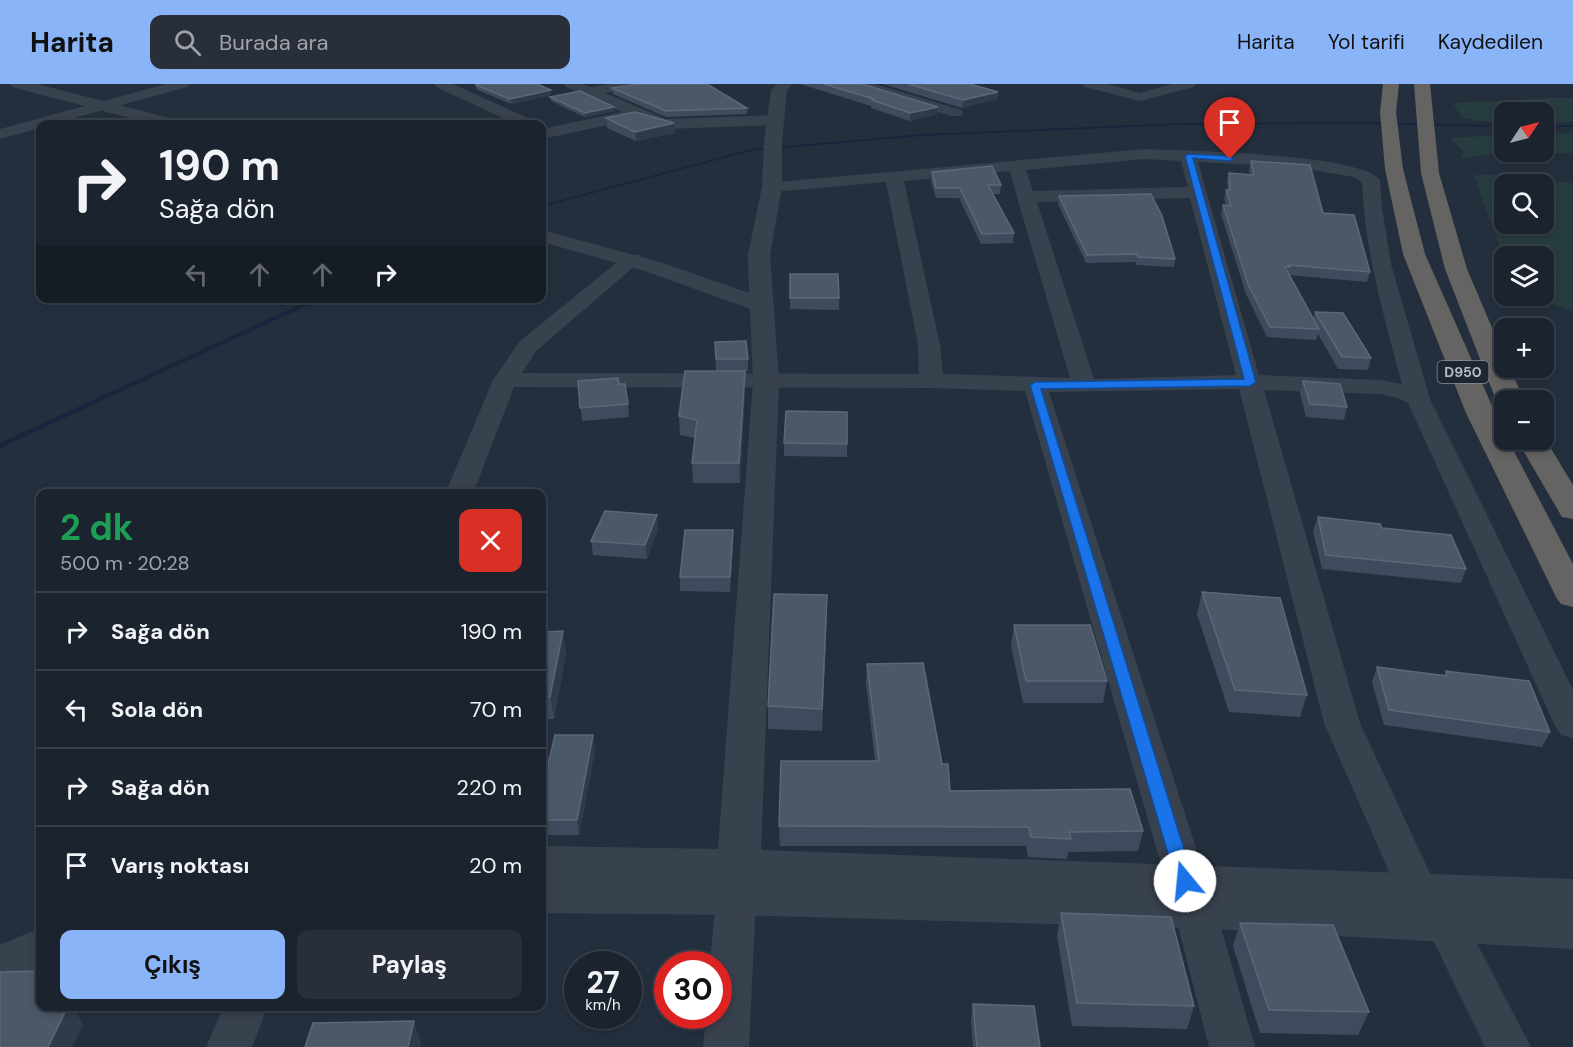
<!DOCTYPE html>
<html lang="tr">
<head>
<meta charset="utf-8">
<style>
  :root { --surface:#1b232e; --page:#282f3a; --text:#f1f3f6; --muted:#a0a4aa; --line:#39404a; --accent:#8ab4f8 }
  body { margin:0; font-family:"DM Sans",sans-serif; background:var(--page); color:var(--text); height:100vh; display:flex; flex-direction:column; font-size:22px; white-space:nowrap }
  * { box-sizing:border-box; margin:0 }
  p { font-size:20px; color:var(--muted) }
  .icon { flex:none; width:33px; height:33px; fill:none; stroke:currentColor; stroke-width:2; stroke-linecap:round; stroke-linejoin:round }
  .map { position:relative; flex:1; overflow:hidden }
  .details { position:absolute; left:36px; top:405px; width:510px; height:522px; display:flex; flex-direction:column; background:var(--surface); border-radius:12px; box-shadow:0 3px 9px #0003,0 0 0 2px var(--line) }
  .details>* { flex:none }
  .hud { position:absolute; left:36px; top:36px; width:510px; height:183px; border-radius:12px; box-shadow:0 3px 9px #0003,0 0 0 2px var(--line); background:#1b232e; color:var(--text); overflow:hidden }
  .needle { width:39px; rotate:55deg }
  .fabs { position:absolute; left:1494px; top:18px; display:grid; gap:12px }
  .fabs a { display:grid; place-items:center; width:60px; height:60px; border-radius:12px; background:var(--surface); box-shadow:0 3px 9px #0003,0 0 0 2px var(--line); font-size:30px }
  .speed { position:absolute; left:564px; top:867px; display:flex; gap:12px; font-size:30px; font-weight:700; text-align:center }
  .speed>* { display:grid; place-content:center; width:78px; height:78px; border-radius:50%; background:var(--surface); box-shadow:0 3px 9px #0003,0 0 0 2px var(--line); line-height:1 }
  .speed small { font-size:15px; font-weight:400 }
  .speed .limit { border:9px solid #d22; background:#fff; color:#111 }
  .pin { position:absolute; display:grid; place-items:center; width:51px; height:51px; color:#fff; margin:-62px -26px; border-radius:50% 50% 50% 0; rotate:-45deg; box-shadow:0 0 6px #0007 }
  .pin .icon { rotate:45deg }
  .me { position:absolute; width:66px; margin:-33px; rotate:343deg; stroke-linejoin:round; filter:drop-shadow(0 0 4px #0008) }
  .turn { display:flex; align-items:center; gap:21px; height:126px; padding:0 24px; font-size:27px }
  .turn .icon { width:78px; height:78px; stroke-width:2.5 }
  .turn b { display:block; font-size:42px; line-height:51px }
  .lanes { display:flex; align-items:center; height:57px; padding:0 24px; background:#0003; justify-content:center; gap:30px; direction:ltr }
  .lanes .off { opacity:.35 }
  .round { display:grid; place-items:center; flex:none; width:63px; height:63px; border-radius:12px; background:var(--page) }
  .headline { display:flex; align-items:center; justify-content:space-between; height:102px; padding:0 24px }
  h1 { font-size:36px; font-weight:700; line-height:45px; color:#1e9e55 }
  .action { display:flex; gap:12px; margin-top:auto; padding:12px 24px }
  .action a { flex:1; height:69px; border-radius:12px; background:var(--accent); color:#111; font-size:24px; font-weight:700; line-height:69px; text-align:center }
  .action a+a { background:var(--page); color:var(--text) }
  ul { padding:0; list-style:none }
  li { display:flex; align-items:center; gap:18px; height:78px; padding:0 24px; border-top:2px solid var(--line) }
  li div { flex:1 }
  li b { display:block; font-size:22px }
  li em { font-style:normal }
  header { display:flex; align-items:center; gap:36px; box-sizing:border-box; height:84px; padding:0 30px; background:var(--accent); color:#111 }
  header strong { font-size:28px }
  nav { display:flex; gap:33px; margin-inline-start:auto; font-size:21px }
  .search { width:420px; height:54px; background:var(--page); display:flex; align-items:center; gap:15px; box-sizing:border-box; padding:0 21px; border-radius:12px; color:var(--muted); font-size:22px }
  .map>svg:first-child { display:block }
  .green { fill:#263c3f; fill-rule:evenodd }
  .lines { fill:none; stroke-linecap:round; stroke-linejoin:round }
  .stream { fill:#17263c; fill-rule:evenodd }
  .minor { fill:#38414e; fill-rule:evenodd }
  .tertiary { fill:#38414e; fill-rule:evenodd }
  .trunk { fill:#656462; fill-rule:evenodd }
  .wall { fill:#3f4b5c }
  .shaded-wall { fill:#2f3b4b }
  .building { fill:#4b5868; stroke:#5c6777; stroke-width:1.5 }
  .route { fill:#1a73e8; stroke:#114b97; stroke-width:1.5 }
  .labels { text-anchor:middle; stroke-width:6; stroke-linejoin:round; paint-order:stroke }
  .shield { fill:#1d2633; stroke:#878f9c; stroke-width:1.5 }
  .shield-label { font-size:14px; font-weight:bold; fill:#b4bcc9 }
</style>
</head>
<body>
<header>
<strong>Harita</strong>
<div class="search"><svg class="icon" aria-label="search" viewBox="0 0 24 24"><circle cx="10" cy="10" r="6"/><path d="M15 15l6 6"/></svg>Burada ara</div>
<nav><a>Harita</a><a>Yol tarifi</a><a>Kaydedilen</a></nav>
</header>
<div class="map">
<svg width="1573" height="963" viewBox="0 0 1573 963">
  <rect width="100%" height="100%" fill="#242f3e"/>
  <g class="green">
    <polygon points="1548,14 1573,14 1573,38 1544,39 1544,28 1504,28 1504,38 1478,37 1461,33 1453,19"/>
    <polygon points="1573,49 1573,69 1492,70 1460,75 1464,68 1449,54 1504,51 1504,68 1544,68 1544,50"/>
    <path d="M1482,90L1573,99V228L1531,212H1544V172H1504V175L1474,92ZM1504,100H1544V140H1504Z"/>
  </g>
  <g class="lines">
    <g class="stream">
      <polygon points="1360,38 1504,41 1504,43 1360,40 1180,41 922,52 751,67 542,123 542,121 751,65 922,50 1180,39"/>
      <rect x="1544" y="41" width="29" height="2"/>
      <polygon points="314,214 323,214 0,364 0,359"/>
    </g>
    <g class="minor">
      <polygon points="166,0 189,0 187,3 52,40 40,40 40,44 0,55 0,45"/>
      <polygon points="434,0 453,0 534,37 536,40 516,40 436,3"/>
      <polygon points="564,0 583,0 590,3 609,0 641,0 639,3 605,9 666,35 776,31 784,36 776,41 666,45 636,35 542,55 542,45 622,28 566,3"/>
      <polygon points="853,0 875,0 961,26 964,29 961,32 951,32 855,3"/>
      <polygon points="1083,0 1107,0 1140,9 1172,0 1196,0 1194,3 1140,17 1085,3"/>
      <path d="M1145,65C1184,67 1361,69 1380,96L1382,124L1391,180L1430,315L1573,606V654L1561,651L1555,642L1408,319L1398,314L1380,310L1264,306L1360,639L1434,798L1460,827L1531,963H1485L1430,850L1404,819L1398,808L1324,639L1239,305L1049,308L1216,826L1255,963H1209L1174,826L1025,307L931,304L514,303L473,410H445L493,296L520,257L626,171H640L643,175L536,267L522,289L919,290L918,261L886,98L772,108L766,107L763,103L766,99ZM1145,75L1181,77L1188,103L1033,107L1026,86ZM1198,78L1295,83L1354,93L1362,98C1365,168 1384,233 1402,300L1380,296L1259,291ZM1010,87L1017,113L1070,294L943,290L940,261L904,97ZM1190,114L1236,291L1094,295L1037,118Z"/>
      <polygon points="736,797 750,801 756,813 749,963 703,963 706,932 718,932 718,880 710,880 716,813 722,801"/>
      <polygon points="224,922 268,922 252,963 206,963"/>
    </g>
    <g class="tertiary">
      <polygon points="10,0 37,0 177,36 180,40 153,40 12,3"/>
      <polygon points="776,0 792,0 787,7 782,57 782,103 770,171 779,297 761,766 1573,795 1573,865 1195,844 736,831 542,829 542,762 718,765 753,297 750,225 645,187 542,158 542,146 660,178 749,209 748,171 762,103 764,57 771,7"/>
      <polygon points="40,844 40,885 0,903 0,861"/>
    </g>
    <g class="trunk">
      <polygon points="1383,0 1399,0 1396,28 1403,85 1425,170 1504,349 1504,356 1508,356 1573,480 1573,523 1561,520 1556,513 1466,329 1403,170 1385,85 1380,28"/>
      <polygon points="1414,0 1430,0 1439,89 1467,185 1504,272 1504,284 1510,284 1524,316 1504,316 1504,323 1500,322 1496,316 1445,185 1421,89"/>
      <polygon points="1544,353 1573,401 1573,435 1562,433 1517,356 1544,356"/>
    </g>
  </g>
  <g class="wall">
    <polygon points="800,0 862,0 938,23 937,30 910,37 871,24 871,22"/>
    <polygon points="883,0 970,0 998,8 997,15 962,24"/>
    <polygon points="476,1 551,6 551,11 511,20 476,5"/>
    <polygon points="612,4 747,24 747,30 666,33 613,10"/>
    <polygon points="550,13 615,27 585,33 551,17"/>
    <polygon points="606,34 674,39 675,49 636,57 607,44"/>
    <polygon points="1251,77 1323,129 1370,188 1367,198 1289,191 1313,235 1315,228 1371,274 1368,286 1338,285 1318,250 1316,256 1267,253 1246,210 1221,130 1223,121 1226,121 1224,115 1226,106 1228,106 1227,98 1229,89 1250,91 1249,86"/>
    <polygon points="932,88 1001,101 1000,110 993,110 1014,149 1013,159 981,160 959,114 936,114 931,97"/>
    <polygon points="1059,112 1175,175 1174,183 1136,181 1136,178 1086,179 1058,120"/>
    <polygon points="790,190 839,214 839,226 790,225"/>
    <polygon points="715,258 748,275 748,287 716,287"/>
    <polygon points="745,287 745,306 740,399 693,399 692,379 695,354 680,351 679,332"/>
    <polygon points="578,297 619,300 628,320 629,333 582,337"/>
    <polygon points="1303,297 1347,323 1344,336 1306,333 1300,309"/>
    <polygon points="784,359 847,360 847,373 784,372"/>
    <polygon points="657,431 658,445 647,475 593,471 591,457"/>
    <polygon points="1318,433 1382,444 1466,485 1461,499 1322,485 1313,447"/>
    <polygon points="733,460 730,508 680,507 680,493"/>
    <polygon points="1202,508 1307,611 1300,633 1229,628 1197,530"/>
    <polygon points="827,533 822,647 768,645 768,622"/>
    <polygon points="1014,541 1107,597 1103,619 1023,619 1011,562"/>
    <polygon points="542,548 566,569 554,635 542,635"/>
    <polygon points="867,580 942,680 950,707 1143,747 1138,767 1068,768 1067,775 1028,773 1026,762 780,762 779,742 875,677 866,599"/>
    <polygon points="1377,583 1444,591 1446,587 1550,648 1542,663 1384,641 1372,598"/>
    <polygon points="593,651 595,666 579,751 542,751 542,693 545,693"/>
    <polygon points="1061,829 1194,922 1187,945 1072,942 1057,852"/>
    <polygon points="1240,839 1369,928 1358,951 1260,949 1233,862"/>
    <polygon points="973,920 1040,963 973,963 971,936"/>
  </g>
  <g class="shaded-wall">
    <polygon points="551,6 551,11 511,20 510,15"/>
    <polygon points="998,8 997,15 962,24 963,16"/>
    <polygon points="614,23 615,27 585,33 585,29"/>
    <polygon points="938,23 937,30 910,37 910,29"/>
    <polygon points="674,39 675,49 636,57 635,48"/>
    <polygon points="745,287 745,306 740,399 739,379"/>
    <polygon points="657,431 658,445 647,475 645,461"/>
    <polygon points="733,446 733,460 730,508 730,493"/>
    <polygon points="563,547 566,569 554,635 550,613"/>
    <polygon points="593,651 595,666 579,751 577,736"/>
    <polygon points="56,922 75,922 74,924 83,941 72,963 48,963"/>
    <polygon points="414,937 421,960 420,963 408,963"/>
  </g>
  <g class="building">
    <polygon points="479,0 537,0 551,6 510,15 476,1"/>
    <polygon points="638,0 707,0 747,24 666,27 612,4"/>
    <polygon points="824,0 862,0 938,23 910,29 872,16 874,15"/>
    <polygon points="908,0 970,0 998,8 963,16"/>
    <polygon points="580,7 614,23 585,29 550,13"/>
    <polygon points="635,28 674,39 635,48 606,34"/>
    <polygon points="1251,77 1310,81 1323,129 1354,131 1370,188 1289,181 1290,183 1285,183 1319,245 1270,243 1248,200 1223,121 1231,122 1226,106 1230,106 1229,89 1254,91"/>
    <polygon points="992,82 1001,101 988,101 1014,149 982,150 960,104 936,104 932,88"/>
    <polygon points="1151,110 1162,132 1175,175 1138,173 1137,170 1087,171 1059,112"/>
    <polygon points="790,190 838,190 839,214 790,214"/>
    <polygon points="1315,228 1343,229 1371,274 1342,273"/>
    <polygon points="746,257 748,275 716,275 715,258"/>
    <polygon points="685,287 745,287 739,379 692,379 697,336 679,332"/>
    <polygon points="618,294 619,300 625,300 628,320 580,324 578,297"/>
    <polygon points="1303,297 1340,300 1347,323 1310,320"/>
    <polygon points="786,327 847,328 847,360 784,359"/>
    <polygon points="605,427 657,431 645,461 591,457"/>
    <polygon points="1318,433 1380,440 1382,444 1451,451 1466,485 1326,471"/>
    <polygon points="685,446 733,446 730,493 680,493"/>
    <polygon points="1202,508 1280,514 1307,611 1235,606"/>
    <polygon points="774,510 827,511 822,625 768,622"/>
    <polygon points="1014,541 1090,541 1107,597 1026,597"/>
    <polygon points="563,547 550,613 542,613 542,548"/>
    <polygon points="923,579 942,680 948,680 950,707 1130,705 1143,747 1069,748 1071,755 1031,753 1029,743 779,742 781,677 879,677 867,580"/>
    <polygon points="1377,583 1447,592 1446,587 1529,597 1550,648 1389,626"/>
    <polygon points="555,651 593,651 577,736 542,736 542,693 545,693"/>
    <polygon points="1061,829 1171,833 1194,922 1077,919"/>
    <polygon points="1240,839 1333,841 1369,928 1269,926"/>
    <polygon points="40,887 40,922 68,922 48,963 0,963 0,888"/>
    <polygon points="973,920 1034,922 1040,963 977,963"/>
    <polygon points="414,937 408,963 305,963 313,939"/>
  </g>
  <polygon class="route" points="1188,70 1230,72 1234,75 1230,77 1193,74 1256,298 1250,302 1041,305 1194,797 1191,802 1185,804 1178,802 1176,797 1030,301 1035,298 1244,295 1185,72"/>
  <g class="labels">
    <rect class="shield" x="1437.5" y="277" width="51" height="22" rx="4.5"/>
    <g class="shield-label">
      <text x="1463" y="293">D950</text>
    </g>
  </g>
</svg>
<div class="fabs">
<a><svg class="needle" viewBox="-14 -14 28 28"><path d="M0-13l5 13h-10z" fill="#e53935"/><path d="M0 13l5-13h-10z" fill="#a0a4aa"/></svg></a>
<a><svg class="icon" aria-label="search" viewBox="0 0 24 24"><circle cx="10" cy="10" r="6"/><path d="M15 15l6 6"/></svg></a>
<a><svg class="icon" aria-label="layers" viewBox="0 0 24 24"><path d="M12 4l9 5-9 5-9-5zM3 14l9 5 9-5"/></svg></a>
<a>+</a>
<a>−</a>
</div>
<div class="speed"><div>27<small>km/h</small></div><div class="limit">30</div></div>
<div class="pin" style="left:1230px;top:75px;background:#d93025"><svg class="icon" aria-label="arrive" viewBox="0 0 24 24"><path d="M6 21V4h12l-3 4 3 4H6"/></svg></div>
<svg class="me" style="left:1185px;top:797px" viewBox="-20 -20 40 40"><circle r="19" fill="#fff"/><path d="M0-13L10 11 0 6-10 11z" fill="#1a73e8"/></svg>
<div class="hud">
<div class="turn"><svg class="icon" aria-label="right" viewBox="0 0 24 24"><path d="M7 20v-9h11M14 6l5 5-5 5"/></svg><div><b>190 m</b>Sağa dön</div></div>
<div class="lanes"><svg class="icon off" aria-label="left" viewBox="0 0 24 24"><path d="M17 20v-9H6M10 6l-5 5 5 5"/></svg><svg class="icon off" aria-label="ahead" viewBox="0 0 24 24"><path d="M12 20V5M6 11l6-6 6 6"/></svg><svg class="icon off" aria-label="ahead" viewBox="0 0 24 24"><path d="M12 20V5M6 11l6-6 6 6"/></svg><svg class="icon" aria-label="right" viewBox="0 0 24 24"><path d="M7 20v-9h11M14 6l5 5-5 5"/></svg></div>
</div>
<section class="details">
<div class="headline"><div><h1>2 dk</h1><p>500 m · 20:28</p></div><a class="round" style="background:#d93025;color:#fff"><svg class="icon" aria-label="close" viewBox="0 0 24 24"><path d="M6 6l12 12M18 6L6 18"/></svg></a></div>
<ul>
<li><svg class="icon" aria-label="right" viewBox="0 0 24 24"><path d="M7 20v-9h11M14 6l5 5-5 5"/></svg><div><b>Sağa dön</b></div><em>190 m</em></li>
<li><svg class="icon" aria-label="left" viewBox="0 0 24 24"><path d="M17 20v-9H6M10 6l-5 5 5 5"/></svg><div><b>Sola dön</b></div><em>70 m</em></li>
<li><svg class="icon" aria-label="right" viewBox="0 0 24 24"><path d="M7 20v-9h11M14 6l5 5-5 5"/></svg><div><b>Sağa dön</b></div><em>220 m</em></li>
<li><svg class="icon" aria-label="arrive" viewBox="0 0 24 24"><path d="M6 21V4h12l-3 4 3 4H6"/></svg><div><b>Varış noktası</b></div><em>20 m</em></li>
</ul>
<div class="action"><a>Çıkış</a><a>Paylaş</a></div>
</section>
</div>
</body>
</html>
